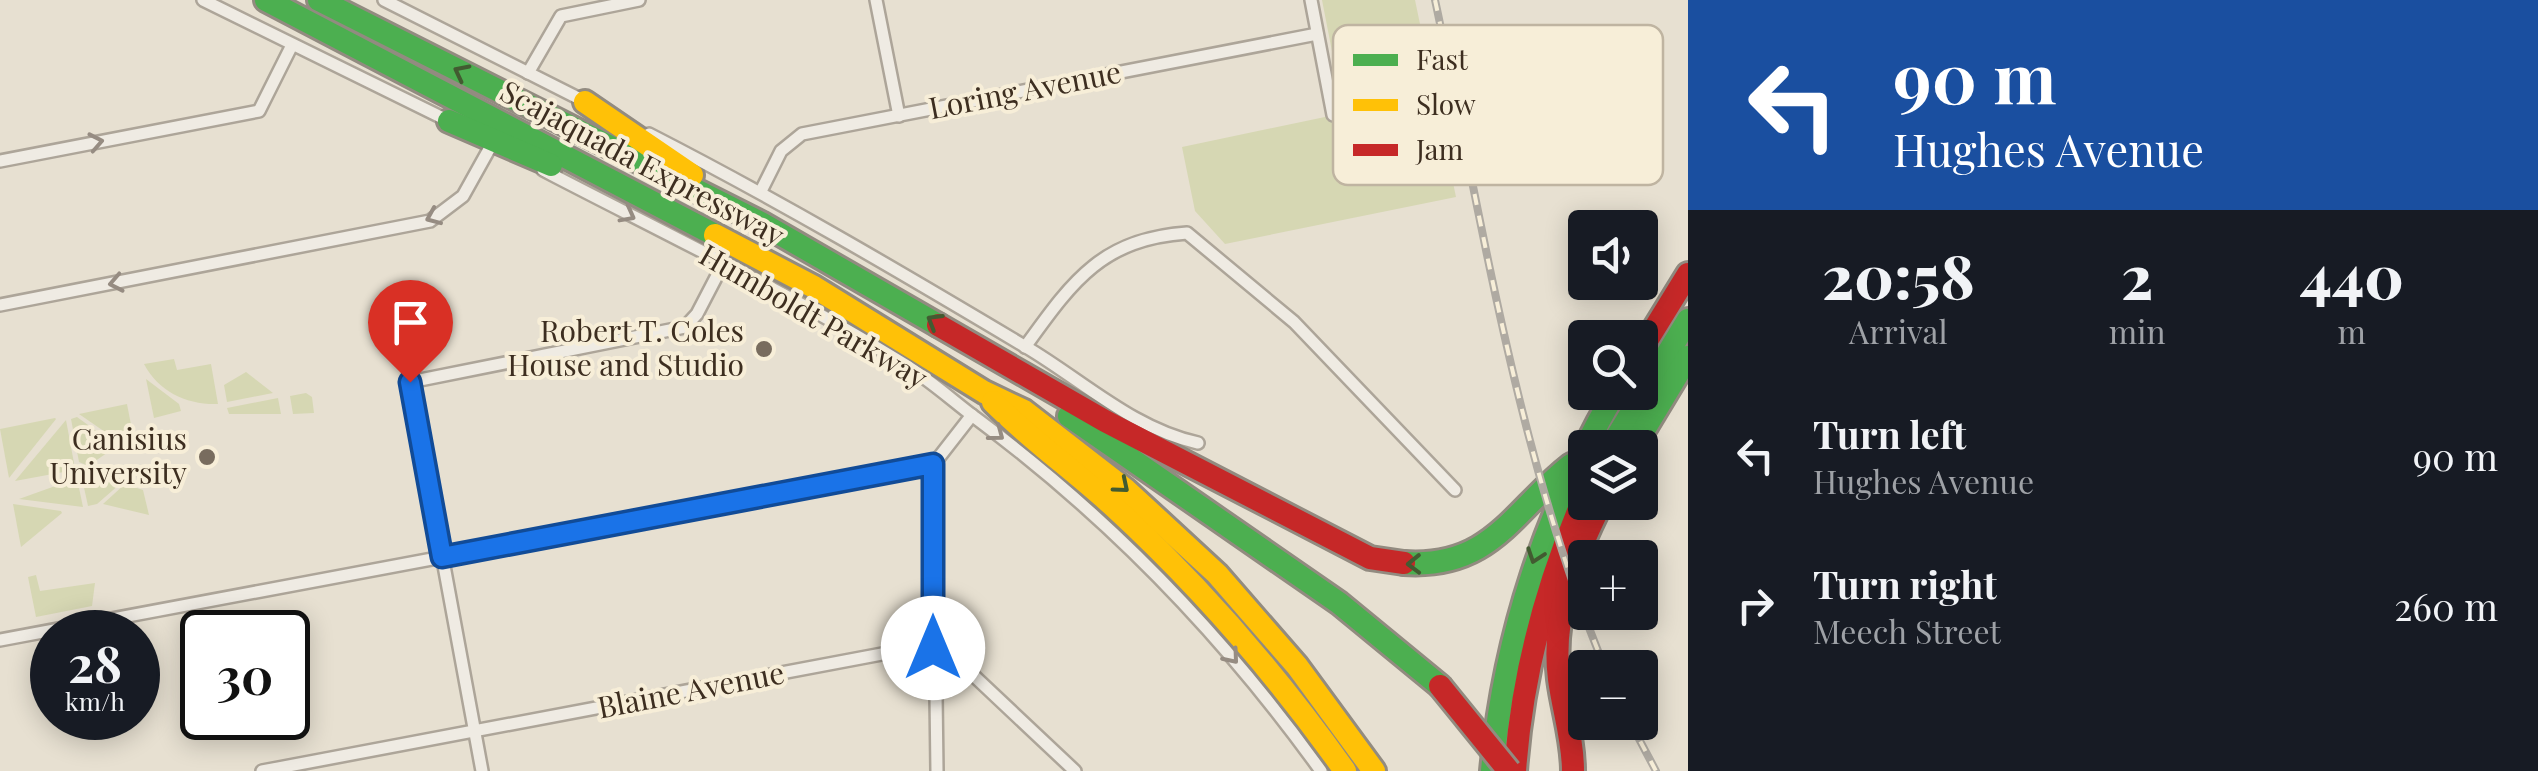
<!DOCTYPE html>
<html lang="en">
<head>
<meta charset="utf-8">
<style>
  :root { --surface:#171b24; --page:#20242c; --text:#f1f3f6; --muted:#9ea1a6 }
  body { margin:0; font-family:"Playfair Display",serif; background:var(--page); color:var(--text); height:100vh; display:flex; flex-direction:column; font-size:38px; white-space:nowrap }
  * { box-sizing:border-box; margin:0 }
  p { font-size:32px; color:var(--muted) }
  .icon { flex:none; width:55px; height:55px; fill:none; stroke:currentColor; stroke-width:2; stroke-linecap:round; stroke-linejoin:round }
  .map { position:relative; flex:1; overflow:hidden }
  .panel { display:flex; flex-direction:column; background:var(--surface); width:850px }
  .panel>* { flex:none }
  .guide { background:#1a4fa0; color:#fff; overflow:hidden }
  .buttons { position:absolute; left:1568px; top:210px; display:grid; gap:20px }
  .buttons a { display:grid; place-items:center; width:90px; height:90px; border-radius:10px; background:var(--surface); box-shadow:0 5px 25px #0003; font-size:50px }
  .speed { position:absolute; left:30px; top:610px; display:flex; gap:20px; font-size:50px; font-weight:700; text-align:center }
  .speed>* { display:grid; place-content:center; width:130px; height:130px; border-radius:50%; background:var(--surface); box-shadow:0 5px 25px #0003; line-height:1 }
  .speed small { font-size:25px; font-weight:400 }
  .speed .limit { border:5px solid #111; border-radius:15px; background:#fff; color:#111 }
  .pin { position:absolute; display:grid; place-items:center; width:85px; height:85px; color:#fff; margin:-102px -42px; border-radius:50% 50% 50% 0; rotate:-45deg; box-shadow:0 0 10px #0007 }
  .pin .icon { rotate:45deg }
  .me { position:absolute; width:110px; margin:-55px; rotate:0deg; stroke-linejoin:round; filter:drop-shadow(0 0 8px #0008) }
  .turn { display:flex; align-items:center; gap:35px; height:210px; padding:0 40px; font-size:45px }
  .turn .icon { width:130px; height:130px; stroke-width:2.5 }
  .turn b { display:block; font-size:70px; line-height:85px }
  .eta { display:flex; justify-content:space-evenly; align-items:center; height:170px; text-align:center }
  .eta b { font-size:60px; font-weight:800; line-height:70px }
  ul { padding:0; list-style:none }
  li { display:flex; align-items:center; gap:30px; height:150px; padding:0 40px }
  li div { flex:1 }
  li b { display:block; font-size:38px }
  li em { font-style:normal }
  main { display:flex; flex:1; min-height:0 }
  .map>svg:first-child { display:block }
  .green { fill:#d6d7b3 }
  .lines { fill:none; stroke-linecap:round; stroke-linejoin:round }
  .street-casing { stroke:#ada599; stroke-width:16 }
  .fast-casing { stroke:#928b80; stroke-width:28 }
  .slow-casing { stroke:#928b80; stroke-width:28 }
  .jam-casing { stroke:#928b80; stroke-width:28 }
  .street { stroke:#efebe3; stroke-width:11 }
  .fast { stroke:#4caf50; stroke-width:22 }
  .slow { stroke:#ffc107; stroke-width:22 }
  .jam { stroke:#c62828; stroke-width:22 }
  .rail-casing { stroke:#afaaa2; stroke-width:8 }
  .rail { stroke:#f7eed8; stroke-width:4; stroke-dasharray:11; stroke-linecap:butt }
  .jam-bridge-casing { stroke:#928b80; stroke-width:28; stroke-linecap:butt }
  .jam-bridge { stroke:#c62828; stroke-width:22 }
  .oneway { stroke:#425b31 }
  .oneway2 { stroke:#968c82 }
  .route-casing { stroke:#114b97; stroke-width:25 }
  .route { stroke:#1a73e8; stroke-width:18 }
  .poi-dot { fill:#786c5e; stroke:#f7eed8; stroke-width:4 }
  .labels { text-anchor:middle; stroke-width:8; stroke-linejoin:round; paint-order:stroke }
  .street-label { font-size:30px; fill:#3d2e20; stroke:#f7eed8 }
  .poi-label { font-size:30px; fill:#3d2e20; stroke:#f7eed8; text-anchor:end }
  .key { fill:#f7eed8; stroke:#bfb4a1; stroke-width:2.5 }
  .key-label { font-size:28px; fill:#3d2e20 }
</style>
</head>
<body>
<main>
<div class="map">
<svg width="1688" height="771" viewBox="0 0 1688 771">
  <rect width="100%" height="100%" fill="#e7e0d1"/>
  <g class="green">
    <polygon points="1322,0 1415,0 1456,197 1225,244 1195,211 1182,147 1344,113"/>
    <path d="M174,359L177,370L211,364L218,404C187,405 159,392 144,364Z"/>
    <polygon points="246,372 273,393 227,402 224,385"/>
    <polygon points="146,379 179,404 181,411 154,418"/>
    <polygon points="306,393 312,397 314,413 293,414 290,396"/>
    <polygon points="278,398 281,414 229,414 227,408"/>
    <polygon points="127,404 133,435 121,443 79,414"/>
    <polygon points="77,417 117,446 88,466 79,462 71,419"/>
    <polygon points="55,418 56,419 9,478 0,429"/>
    <polygon points="66,420 74,463 69,471 15,481"/>
    <polygon points="89,478 119,483 120,484 97,504 88,506 83,483"/>
    <polygon points="72,480 78,483 83,507 19,499"/>
    <polygon points="125,484 143,490 149,515 103,504"/>
    <polygon points="13,504 61,511 62,513 21,547"/>
    <polygon points="36,575 40,591 95,583 92,606 36,617 28,577"/>
  </g>
  <g class="lines">
    <g class="street-casing">
      <g id="street">
        <polyline points="203,0 451,122"/>
        <polyline points="384,0 588,103"/>
        <polyline points="876,0 899,116"/>
        <polyline points="1311,0 1333,115"/>
        <polyline points="528,73 561,16 639,0"/>
        <path d="M649,134C778,200 902,273 1026,347C1082,380 1133,429 1198,443"/>
        <polyline points="0,161 259,111 292,45"/>
        <path d="M543,170C664,233 788,292 904,364C930,380 953,401 977,419C1110,518 1224,636 1321,771"/>
        <polyline points="761,191 781,151 802,134 1317,34"/>
        <polyline points="0,305 430,221 463,196 492,144"/>
        <path d="M1025,347C1072,282 1101,239 1187,233L1294,322L1455,490"/>
        <polyline points="933,465 937,771"/>
        <polyline points="933,465 972,415"/>
        <polyline points="0,640 933,465"/>
        <polyline points="262,771 919,647 945,651 955,658 1075,771"/>
        <polyline points="482,771 410,382 685,327 697,314 723,264"/>
      </g>
    </g>
    <g class="fast-casing">
      <g id="fast">
        <polyline points="266,0 715,235"/>
        <polyline points="319,0 761,223 938,325"/>
        <polyline points="449,121 551,165"/>
        <polyline points="1069,416 1339,603 1440,686"/>
        <polyline points="1610,448 1688,320"/>
        <polyline points="1633,448 1688,357"/>
        <path d="M1404,563C1492,569 1513,510 1571,465"/>
        <path d="M1492,771C1505,633 1546,512 1615,392"/>
      </g>
    </g>
    <g class="slow-casing">
      <g id="slow">
        <polyline points="585,102 692,175"/>
        <polyline points="715,235 814,287 984,392 1024,411 1126,490 1217,574 1297,666 1374,771"/>
        <path d="M993,402C1031,440 1075,471 1114,507C1201,587 1277,675 1345,771"/>
      </g>
    </g>
    <g class="jam-casing">
      <g id="jam">
        <polyline points="938,325 1105,421 1370,558 1404,563"/>
        <polyline points="1640,352 1688,274"/>
        <path d="M1515,771C1522,674 1546,584 1585,495"/>
        <path d="M1573,771C1573,739 1563,710 1559,679C1551,617 1574,557 1602,502"/>
      </g>
    </g>
    <use href="#street" class="street"/>
    <use href="#fast" class="fast"/>
    <use href="#slow" class="slow"/>
    <use href="#jam" class="jam"/>
    <g class="rail-casing">
      <g id="rail">
        <path d="M1435,0C1483,223 1517,456 1605,668"/>
        <polyline points="1630,722 1656,771"/>
      </g>
    </g>
    <use href="#rail" class="rail"/>
    <g class="jam-bridge-casing">
      <polyline id="jam-bridge" points="1440,686 1509,771"/>
    </g>
    <use href="#jam-bridge" class="jam-bridge"/>
  </g>
  <defs><path id="oneway-chevron" d="M-2-3.5L2.5 0L-2 3.5" fill="none" stroke-width="1.6" stroke-linecap="round" stroke-linejoin="round" transform="scale(2.5)"/></defs>
  <g class="oneway">
    <use href="#oneway-chevron" transform="translate(461 72) rotate(-153)"/>
    <use href="#oneway-chevron" transform="translate(934 321) rotate(-149)"/>
    <use href="#oneway-chevron" transform="translate(1122 486) rotate(40)"/>
    <use href="#oneway-chevron" transform="translate(1535 556) rotate(109)"/>
    <use href="#oneway-chevron" transform="translate(1414 564) rotate(179)"/>
  </g>
  <g class="oneway2">
    <use href="#oneway-chevron" transform="translate(96 142) rotate(-11)"/>
    <use href="#oneway-chevron" transform="translate(628 215) rotate(28)"/>
    <use href="#oneway-chevron" transform="translate(433 217) rotate(157)"/>
    <use href="#oneway-chevron" transform="translate(116 283) rotate(169)"/>
    <use href="#oneway-chevron" transform="translate(997 434) rotate(37)"/>
    <use href="#oneway-chevron" transform="translate(1232 657) rotate(50)"/>
  </g>
  <g class="lines">
    <g class="route-casing">
      <polyline id="route" points="410,382 442,557 933,464 933,648"/>
    </g>
    <use href="#route" class="route"/>
  </g>
  <g class="poi-dot">
    <circle cx="764" cy="349" r="10"/>
    <circle cx="207" cy="457" r="10"/>
  </g>
  <g class="labels">
    <g class="street-label">
      <text transform="translate(1025 91) rotate(-11)" y="10">Loring Avenue</text>
      <text transform="translate(642 164) rotate(28)" y="10">Scajaquada Expressway</text>
      <text transform="translate(813 317) rotate(30)" y="10">Humboldt Parkway</text>
      <text transform="translate(691 691) rotate(-11)" y="10">Blaine Avenue</text>
    </g>
    <g class="poi-label">
      <text x="744" y="342">Robert T. Coles<tspan x="744" dy="34">House and Studio</tspan></text>
      <text x="187" y="450">Canisius<tspan x="187" dy="34">University</tspan></text>
    </g>
  </g>
  <rect x="1333" y="25" width="330" height="160" rx="15" class="key"/>
  <rect x="1353" y="54" width="45" height="12" fill="#4caf50"/>
  <rect x="1353" y="99" width="45" height="12" fill="#ffc107"/>
  <rect x="1353" y="144" width="45" height="12" fill="#c62828"/>
  <g class="key-label">
    <text x="1416" y="70">Fast</text>
    <text x="1416" y="115">Slow</text>
    <text x="1416" y="160">Jam</text>
  </g>
</svg>
<div class="buttons">
<a><svg class="icon" aria-label="sound" viewBox="0 0 24 24"><path d="M4 9h4l5-4v14l-5-4H4zM17 9q2 3 0 6"/></svg></a>
<a><svg class="icon" aria-label="search" viewBox="0 0 24 24"><circle cx="10" cy="10" r="6"/><path d="M15 15l6 6"/></svg></a>
<a><svg class="icon" aria-label="layers" viewBox="0 0 24 24"><path d="M12 4l9 5-9 5-9-5zM3 14l9 5 9-5"/></svg></a>
<a>+</a>
<a>−</a>
</div>
<div class="speed"><div>28<small>km/h</small></div><div class="limit">30</div></div>
<div class="pin" style="left:410px;top:382px;background:#d93025"><svg class="icon" aria-label="arrive" viewBox="0 0 24 24"><path d="M6 21V4h12l-3 4 3 4H6"/></svg></div>
<svg class="me" style="left:933px;top:648px" viewBox="-20 -20 40 40"><circle r="19" fill="#fff"/><path d="M0-13L10 11 0 6-10 11z" fill="#1a73e8"/></svg>
</div>
<section class="panel">
<div class="guide">
<div class="turn"><svg class="icon" aria-label="left" viewBox="0 0 24 24"><path d="M17 20v-9H6M10 6l-5 5 5 5"/></svg><div><b>90 m</b>Hughes Avenue</div></div>
</div>
<div class="eta">
<div><b>20:58</b><p>Arrival</p></div>
<div><b>2</b><p>min</p></div>
<div><b>440</b><p>m</p></div>
</div>
<ul>
<li><svg class="icon" aria-label="left" viewBox="0 0 24 24"><path d="M17 20v-9H6M10 6l-5 5 5 5"/></svg><div><b>Turn left</b><p>Hughes Avenue</p></div><em>90 m</em></li>
<li><svg class="icon" aria-label="right" viewBox="0 0 24 24"><path d="M7 20v-9h11M14 6l5 5-5 5"/></svg><div><b>Turn right</b><p>Meech Street</p></div><em>260 m</em></li>
</ul>
</section>
</main>
</body>
</html>
